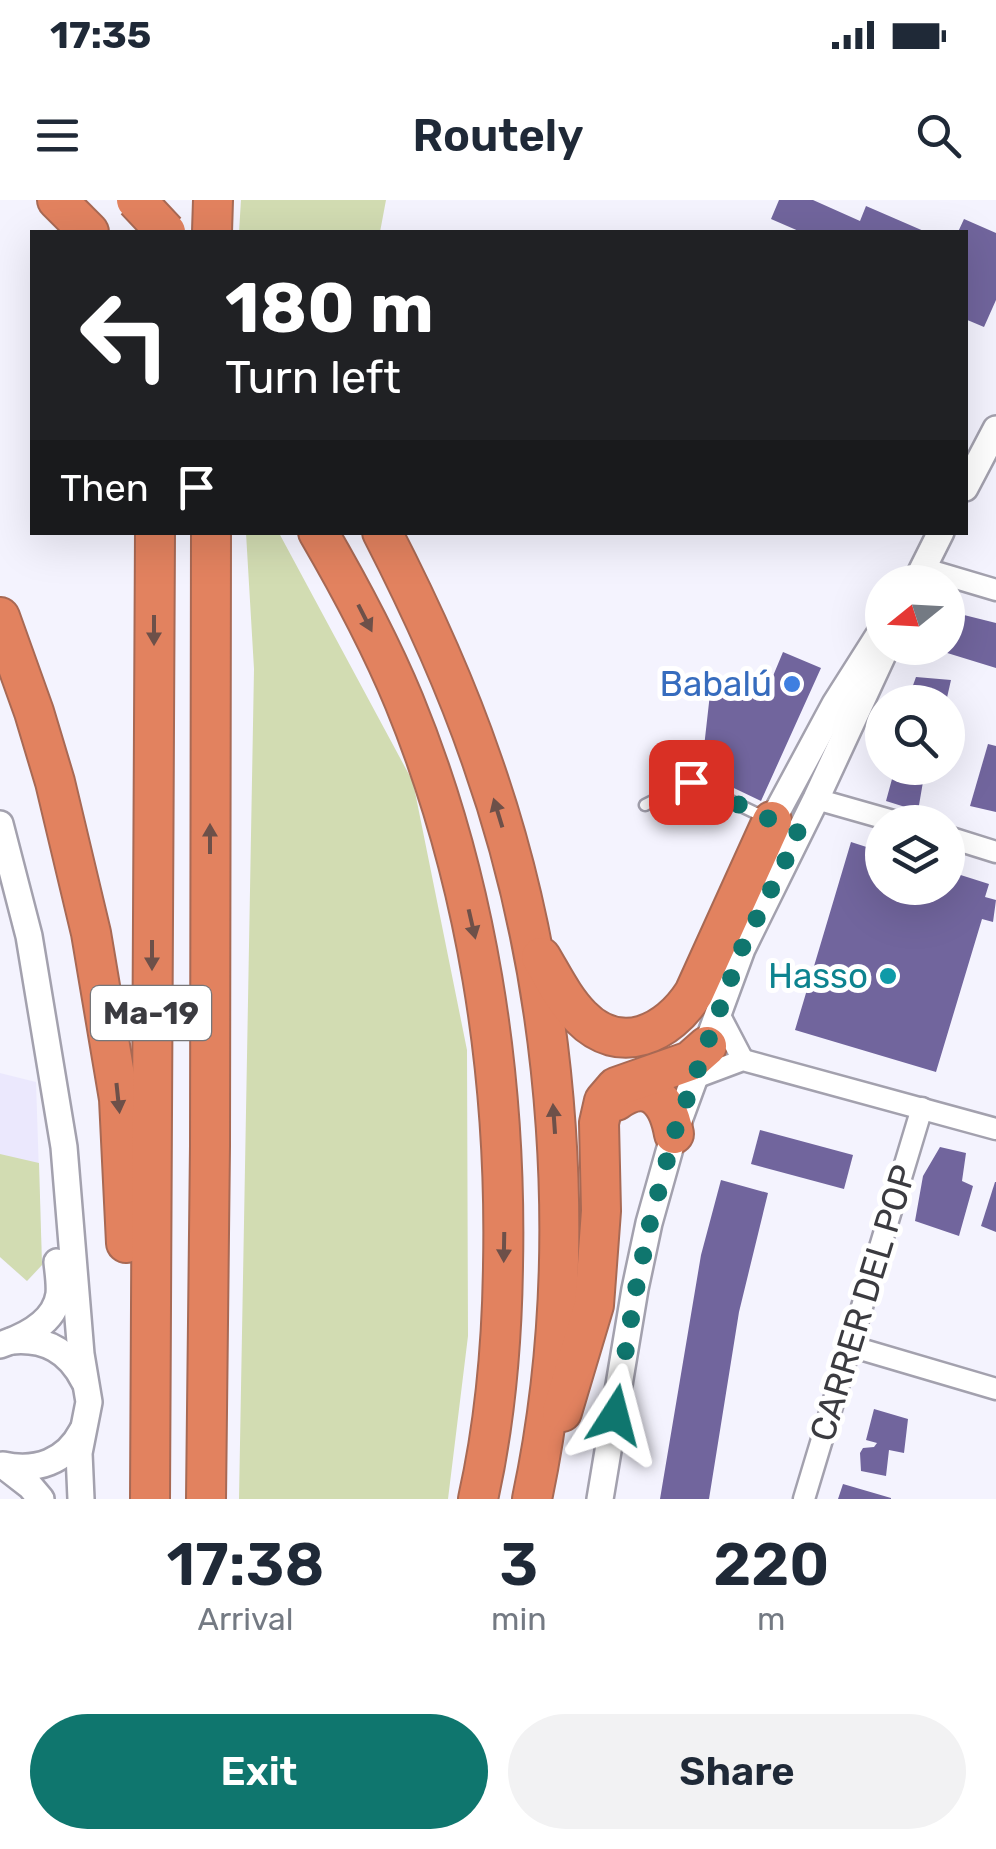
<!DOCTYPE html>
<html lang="en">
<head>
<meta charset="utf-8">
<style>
  :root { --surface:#fff; --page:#f2f2f3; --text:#1f2937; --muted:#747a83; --accent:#0f766e }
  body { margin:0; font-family:Rubik,sans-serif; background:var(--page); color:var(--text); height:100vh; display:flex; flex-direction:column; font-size:38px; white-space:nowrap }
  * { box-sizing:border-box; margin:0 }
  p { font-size:32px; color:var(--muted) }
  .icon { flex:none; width:55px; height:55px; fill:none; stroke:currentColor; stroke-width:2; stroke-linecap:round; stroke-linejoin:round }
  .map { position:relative; height:1299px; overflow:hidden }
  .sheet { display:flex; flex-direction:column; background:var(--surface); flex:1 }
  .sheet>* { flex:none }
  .hud { position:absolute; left:30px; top:30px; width:938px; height:305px; border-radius:0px; box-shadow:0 10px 40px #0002; background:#202124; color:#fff; overflow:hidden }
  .needle { width:65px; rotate:252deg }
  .controls { position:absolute; left:865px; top:365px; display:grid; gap:20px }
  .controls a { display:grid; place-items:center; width:100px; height:100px; border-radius:50%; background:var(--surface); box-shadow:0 10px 40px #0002; font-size:50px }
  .pin { position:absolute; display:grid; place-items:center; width:85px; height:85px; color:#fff; margin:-42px; border-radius:20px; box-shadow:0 5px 15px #0006 }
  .me { position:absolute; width:110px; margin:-55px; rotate:9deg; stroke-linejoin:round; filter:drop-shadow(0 0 8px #0008) }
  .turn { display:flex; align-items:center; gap:35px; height:210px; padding:0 30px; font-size:45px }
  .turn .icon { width:130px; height:130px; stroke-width:2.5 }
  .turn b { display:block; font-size:70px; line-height:85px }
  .then { display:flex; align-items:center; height:95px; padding:0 30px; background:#0003; gap:20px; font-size:38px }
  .eta { display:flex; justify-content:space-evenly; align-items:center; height:170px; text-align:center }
  .eta b { font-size:60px; font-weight:600; line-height:70px }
  .primary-button { display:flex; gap:20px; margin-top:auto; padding:20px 30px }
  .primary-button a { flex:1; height:115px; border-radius:60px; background:var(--accent); color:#fff; font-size:40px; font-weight:600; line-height:115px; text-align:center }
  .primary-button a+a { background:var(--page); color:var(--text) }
  .status { display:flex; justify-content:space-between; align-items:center; height:70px; padding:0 50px; background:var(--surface); direction:ltr }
  .status svg { height:28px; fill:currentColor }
  header { display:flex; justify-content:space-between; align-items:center; height:130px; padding:0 30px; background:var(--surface); font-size:45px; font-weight:600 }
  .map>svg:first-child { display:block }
  .built { fill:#ebe8fd }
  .green { fill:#d2dcb2 }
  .building { fill:#71659d }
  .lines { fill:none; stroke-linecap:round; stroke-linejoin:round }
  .service-casing { stroke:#a3a1ae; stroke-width:15 }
  .minor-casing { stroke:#a3a1ae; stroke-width:25 }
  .tertiary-casing { stroke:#a3a1ae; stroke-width:30 }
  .motorway-casing { stroke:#a86954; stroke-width:42 }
  .service { stroke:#fff; stroke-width:10 }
  .minor { stroke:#fff; stroke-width:20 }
  .tertiary { stroke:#fff; stroke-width:25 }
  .motorway { stroke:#e2825f; stroke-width:38 }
  .motorway-bridge-casing { stroke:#a86954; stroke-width:42; stroke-linecap:butt }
  .motorway-bridge { stroke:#e2825f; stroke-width:38 }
  .oneway { fill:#6d5049 }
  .route { stroke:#0f766e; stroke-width:18; stroke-dasharray:0 32.4 }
  .shop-dot { fill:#3f7fe0; stroke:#fff; stroke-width:4 }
  .culture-dot { fill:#0f9aa8; stroke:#fff; stroke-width:4 }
  .labels { text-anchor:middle; stroke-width:10; stroke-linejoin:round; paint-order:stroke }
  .shield { fill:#fff; stroke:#767679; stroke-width:2.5 }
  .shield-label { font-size:32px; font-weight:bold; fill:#3b3b40 }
  .shop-label { font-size:35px; fill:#366cbe; stroke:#fff; text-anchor:end }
  .culture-label { font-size:35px; fill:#0d838f; stroke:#fff; text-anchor:end }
  .street-label { font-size:35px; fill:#3b3b40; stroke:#fff }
</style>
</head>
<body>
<div class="status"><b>17:35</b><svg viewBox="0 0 49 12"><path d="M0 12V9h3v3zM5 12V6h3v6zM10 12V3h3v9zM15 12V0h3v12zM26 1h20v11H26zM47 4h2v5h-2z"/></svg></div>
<header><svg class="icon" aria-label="menu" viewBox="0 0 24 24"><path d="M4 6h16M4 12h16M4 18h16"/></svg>Routely<svg class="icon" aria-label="search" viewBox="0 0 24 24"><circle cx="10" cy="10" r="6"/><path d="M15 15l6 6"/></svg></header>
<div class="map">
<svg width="996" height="1299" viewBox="0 0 996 1299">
  <rect width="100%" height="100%" fill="#f4f3fe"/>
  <polygon class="built" points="0,873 36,882 42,1065 27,1081 0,1057"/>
  <g class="green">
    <polygon points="241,0 386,0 380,32 239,32"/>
    <polygon points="279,333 413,582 467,850 468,1136 448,1299 239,1299 254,469 246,333"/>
    <polygon points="0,954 39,963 42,1065 27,1081 0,1057"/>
  </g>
  <g class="building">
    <polygon points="779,0 813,0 860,21 866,6 926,32 801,32 771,19"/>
    <polygon points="964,19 996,33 996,100 984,127 965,119 965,32 958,32"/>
    <polygon points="948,411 996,423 996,468 931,448 948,448"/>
    <polygon points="783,452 821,468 761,601 715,579 703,556 712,476 763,500"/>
    <polygon points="916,477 951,480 946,502 907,502"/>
    <polygon points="988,544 996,546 996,612 970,606"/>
    <polygon points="902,575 924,576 918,611 886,601 892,579 901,577"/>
    <polygon points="851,642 882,652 882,688 948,688 948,671 989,684 985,697 996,700 993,722 982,719 936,872 795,830"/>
    <polygon points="760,930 853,955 844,989 751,964"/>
    <polygon points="940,947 966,953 962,981 973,986 959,1036 915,1021 923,976"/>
    <polygon points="721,980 768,993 739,1112 709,1299 660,1299 701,1055"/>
    <polygon points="995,982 996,982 996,1032 981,1026"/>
    <polygon points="874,1209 908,1219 904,1253 889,1250 886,1276 861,1271 860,1253 863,1248 874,1247 877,1243 866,1240"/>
    <polygon points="843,1284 891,1298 891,1299 838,1299"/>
  </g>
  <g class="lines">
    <g class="service-casing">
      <polyline id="service" points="645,605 691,582 766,618"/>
    </g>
    <g class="minor-casing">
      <g id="minor">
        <polyline points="922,368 996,390"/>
        <polyline points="816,599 897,622"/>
        <polyline points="948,637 996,652"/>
        <polyline points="719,814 743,860"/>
        <polyline points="695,878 743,860 996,929"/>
        <polyline points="850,1146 996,1189"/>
        <polyline points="804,1299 922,908"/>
      </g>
    </g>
    <g class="tertiary-casing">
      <g id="tertiary">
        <polyline points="965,288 996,229"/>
        <polyline points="916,382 941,332"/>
        <polyline points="772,621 835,504 882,430"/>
        <polyline points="0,624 29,736 64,947 81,1154 89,1202 79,1253 81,1299"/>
        <path d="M12,1141C45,1138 69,1151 84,1181"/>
        <path d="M0,1145C24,1137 55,1123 59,1094C60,1084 58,1072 57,1062"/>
        <path d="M3,1265C36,1272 66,1262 82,1231"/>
        <polyline points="4,1266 30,1286 41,1299"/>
        <polyline points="600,1299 635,1089 649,1023 674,934 742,749 816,599 886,448"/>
      </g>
    </g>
    <g class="motorway-casing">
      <g id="motorway">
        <polyline points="57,0 89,32"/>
        <polyline points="212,32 213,0"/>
        <path d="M318,332C350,387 380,443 404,501C477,679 507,874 503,1066C502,1143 495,1223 478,1299"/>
        <path d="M382,332C420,406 455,482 482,561C562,788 582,1063 532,1299"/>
        <polyline points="0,417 34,512 55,582 91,733 119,899 126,1043"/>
        <path d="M541,757C553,777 564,800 581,817C620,857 668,834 694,793L772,621"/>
        <path d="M616,901C650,877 668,901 674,934"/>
        <polyline points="562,1212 594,1105 601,1011 599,923 604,901 616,887 690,861 707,846"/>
        <polyline points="150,1299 155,332"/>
        <polyline points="206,1299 210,946 211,332"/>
      </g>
    </g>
    <use href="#service" class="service"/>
    <use href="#minor" class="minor"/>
    <use href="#tertiary" class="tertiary"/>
    <use href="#motorway" class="motorway"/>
    <g class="motorway-bridge-casing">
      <polyline id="motorway-bridge" points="136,0 166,32"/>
    </g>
    <use href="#motorway-bridge" class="motorway-bridge"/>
  </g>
  <defs><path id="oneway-solid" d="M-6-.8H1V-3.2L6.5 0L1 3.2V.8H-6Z" transform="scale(2.5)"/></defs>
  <g class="oneway">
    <use href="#oneway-solid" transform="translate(365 418) rotate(63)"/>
    <use href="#oneway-solid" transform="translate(154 430) rotate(90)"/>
    <use href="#oneway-solid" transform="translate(498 613) rotate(-107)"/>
    <use href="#oneway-solid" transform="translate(210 639) rotate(-90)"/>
    <use href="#oneway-solid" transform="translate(472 724) rotate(77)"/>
    <use href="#oneway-solid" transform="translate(152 755) rotate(90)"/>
    <use href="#oneway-solid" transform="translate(118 898) rotate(84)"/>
    <use href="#oneway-solid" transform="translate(554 919) rotate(-94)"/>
    <use href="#oneway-solid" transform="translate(504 1047) rotate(91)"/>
  </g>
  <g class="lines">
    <polyline class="route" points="615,1215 636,1089 650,1023 674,934 742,748 799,633 691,582"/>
  </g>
  <circle class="shop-dot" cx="792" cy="484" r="10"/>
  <circle class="culture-dot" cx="888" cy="776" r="10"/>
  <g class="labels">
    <rect class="shield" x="91" y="786" width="120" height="54" rx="8"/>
    <g class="shield-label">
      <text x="151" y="824">Ma-19</text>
    </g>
    <g class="shop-label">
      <text x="772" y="496">Babalú</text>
    </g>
    <g class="culture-label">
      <text x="868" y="788">Hasso</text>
    </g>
    <g class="street-label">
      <text transform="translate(863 1103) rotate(-73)" y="12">CARRER DEL POP</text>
    </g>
  </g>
</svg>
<div class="controls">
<a><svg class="needle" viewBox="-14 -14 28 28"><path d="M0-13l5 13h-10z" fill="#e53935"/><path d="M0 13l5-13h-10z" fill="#747a83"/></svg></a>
<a><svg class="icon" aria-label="search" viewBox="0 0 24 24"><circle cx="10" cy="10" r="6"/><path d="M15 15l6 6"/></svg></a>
<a><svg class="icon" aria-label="layers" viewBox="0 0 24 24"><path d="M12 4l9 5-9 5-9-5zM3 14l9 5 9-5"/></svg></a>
</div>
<div class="pin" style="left:691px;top:582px;background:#d93025"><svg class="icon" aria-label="arrive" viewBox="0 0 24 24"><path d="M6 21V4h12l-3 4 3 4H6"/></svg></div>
<svg class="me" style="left:615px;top:1215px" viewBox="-20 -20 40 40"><path d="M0-17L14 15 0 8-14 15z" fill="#0f766e" stroke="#fff" stroke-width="4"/></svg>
<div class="hud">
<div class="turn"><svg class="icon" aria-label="left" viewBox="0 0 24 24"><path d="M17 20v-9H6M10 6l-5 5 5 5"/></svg><div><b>180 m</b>Turn left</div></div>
<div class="then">Then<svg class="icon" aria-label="arrive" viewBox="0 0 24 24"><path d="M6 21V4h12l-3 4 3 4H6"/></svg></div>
</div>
</div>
<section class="sheet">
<div class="eta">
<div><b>17:38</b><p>Arrival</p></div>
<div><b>3</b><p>min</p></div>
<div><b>220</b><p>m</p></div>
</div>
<div class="primary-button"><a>Exit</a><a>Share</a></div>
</section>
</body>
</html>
